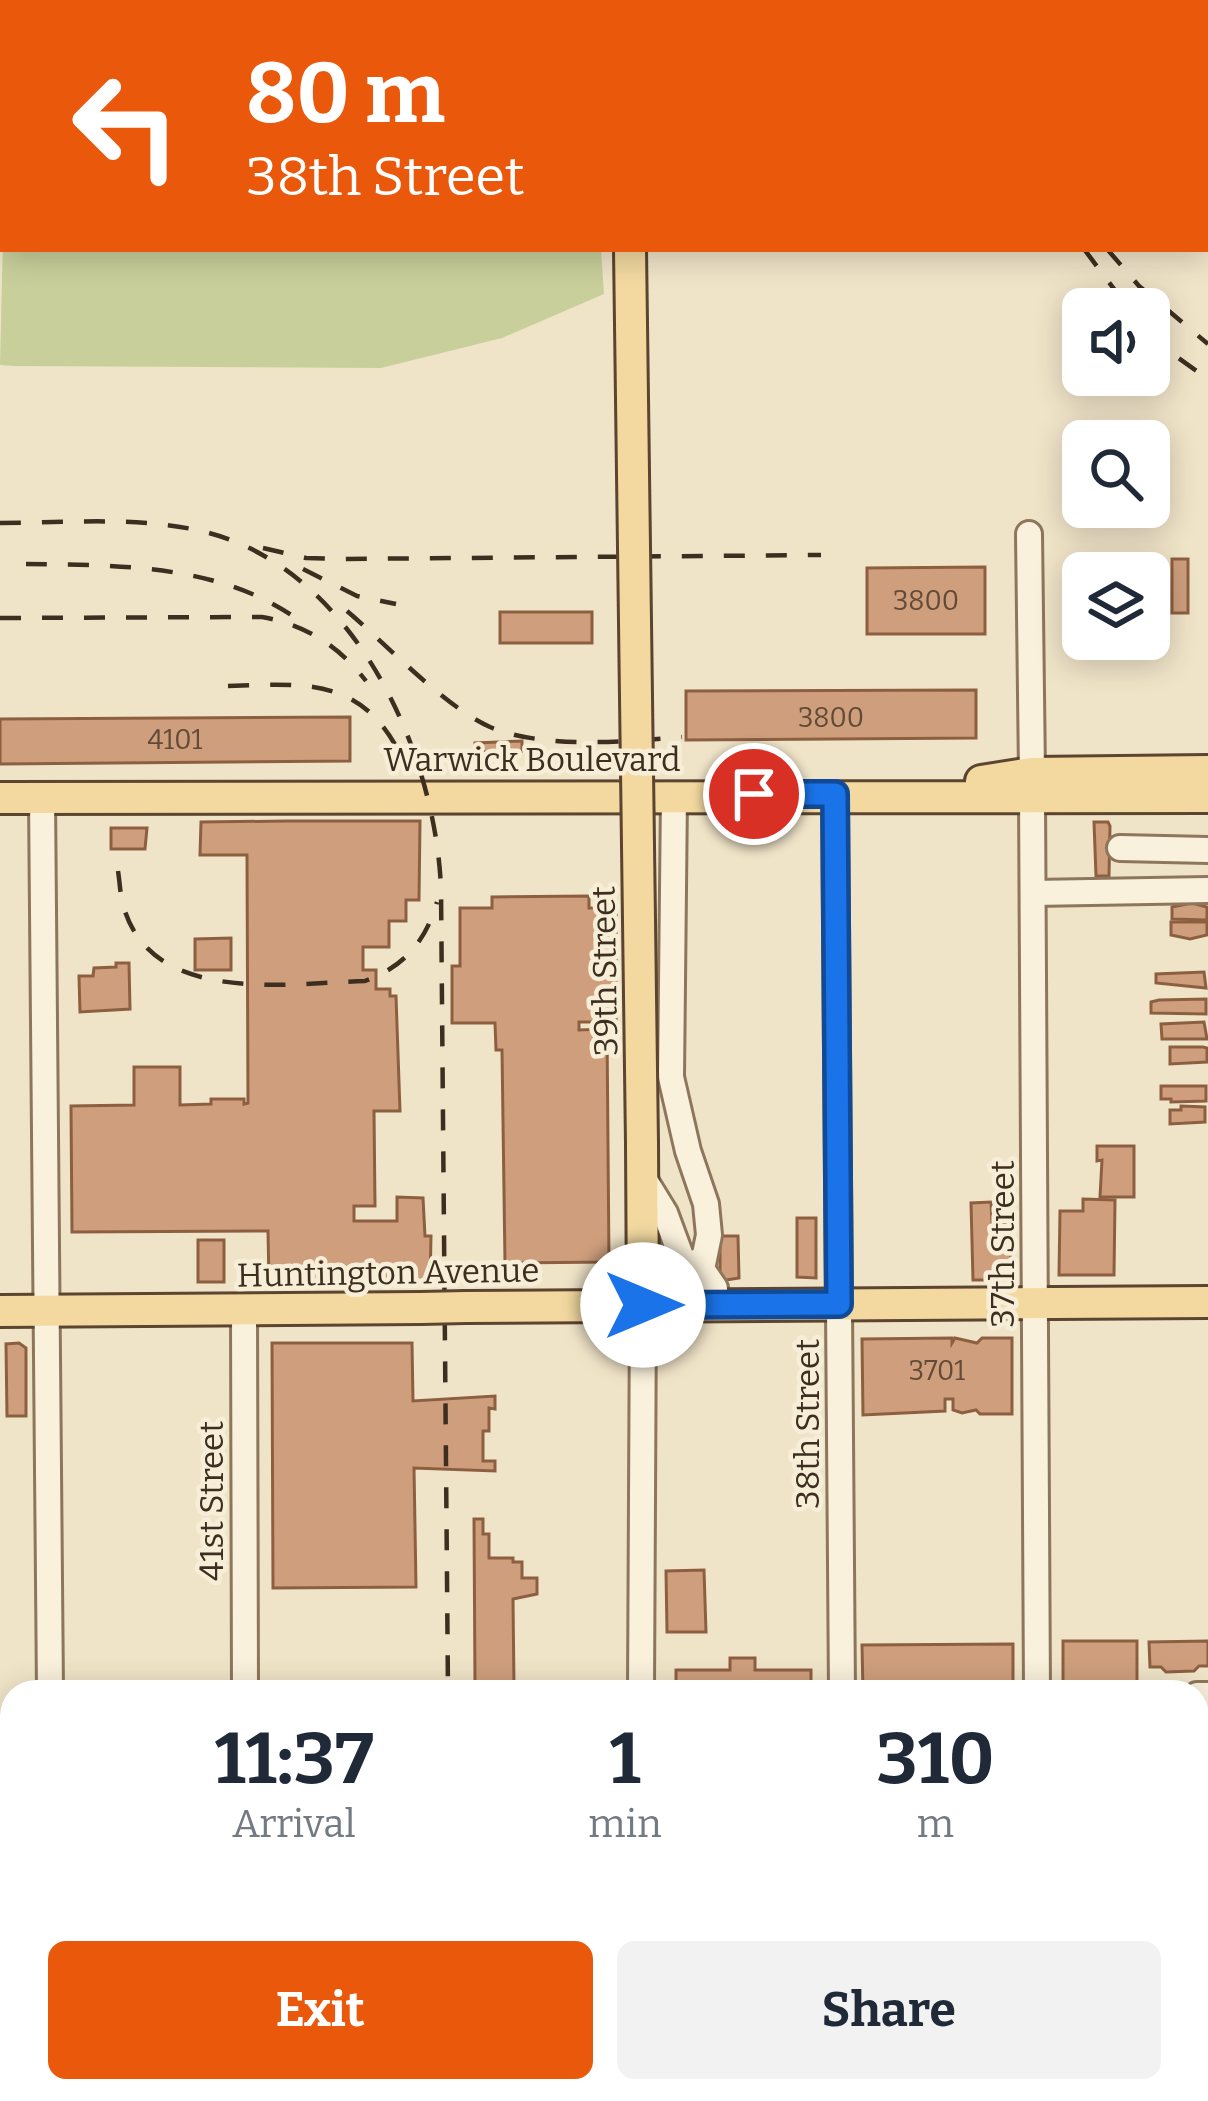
<!DOCTYPE html>
<html lang="en">
<head>
<meta charset="utf-8">
<style>
  :root { --surface:#fff; --page:#f2f2f3; --text:#1f2937; --muted:#747a83; --accent:#ea580c }
  body { margin:0; font-family:Bitter,serif; background:var(--page); color:var(--text); height:100vh; display:flex; flex-direction:column; font-size:45px; white-space:nowrap }
  * { box-sizing:border-box; margin:0 }
  p { font-size:39px; color:var(--muted) }
  .icon { flex:none; width:66px; height:66px; fill:none; stroke:currentColor; stroke-width:2; stroke-linecap:round; stroke-linejoin:round }
  .map { position:relative; flex:1; overflow:hidden }
  .side { position:absolute; left:0px; top:1680px; width:1209px; height:423px; display:flex; flex-direction:column; background:var(--surface); border-radius:36px 36px 0 0; box-shadow:0 6px 30px #0003 }
  .side>* { flex:none }
  .guide { position:absolute; left:0px; top:0px; width:1209px; height:252px; box-shadow:0 6px 30px #0003; background:#ea580c; color:#fff; overflow:hidden }
  .tools { position:absolute; left:1062px; top:288px; display:grid; gap:24px }
  .tools a { display:grid; place-items:center; width:108px; height:108px; border-radius:18px; background:var(--surface); box-shadow:0 6px 30px #0003; font-size:60px }
  .pin { position:absolute; display:grid; place-items:center; width:102px; height:102px; color:#fff; margin:-51px; border:6px solid #fff; border-radius:50%; box-shadow:0 3px 12px #0007 }
  .me { position:absolute; width:132px; margin:-66px; rotate:90deg; stroke-linejoin:round; filter:drop-shadow(0 0 9px #0008) }
  .turn { display:flex; align-items:center; gap:42px; height:252px; padding:0 48px; font-size:54px }
  .turn .icon { width:156px; height:156px; stroke-width:2.5 }
  .turn b { display:block; font-size:84px; line-height:102px }
  .eta { display:flex; justify-content:space-evenly; align-items:center; height:204px; text-align:center }
  .eta b { font-size:72px; font-weight:700; line-height:84px }
  .primary-button { display:flex; gap:24px; margin-top:auto; padding:24px 48px }
  .primary-button a { flex:1; height:138px; border-radius:18px; background:var(--accent); color:#fff; font-size:48px; font-weight:700; line-height:138px; text-align:center }
  .primary-button a+a { background:var(--page); color:var(--text) }
  .map>svg:first-child { display:block }
  .green { fill:#c9cf9b }
  .building { fill:#cf9f7d; stroke:#8d5f41; stroke-width:3 }
  .lines { fill:none; stroke-linecap:round; stroke-linejoin:round }
  .minor-casing { stroke:#8d765c; stroke-width:30 }
  .major-casing { stroke:#5b4430; stroke-width:36 }
  .highway-casing { stroke:#5b4430; stroke-width:42 }
  .minor { stroke:#faf1dc; stroke-width:24 }
  .major { stroke:#f3d9a0; stroke-width:30 }
  .highway { stroke:#e0a458; stroke-width:36 }
  .rail { stroke:#3d2e20; stroke-width:4.5; stroke-dasharray:21 21; stroke-linecap:butt }
  .major-bridge-casing { stroke:#5b4430; stroke-width:36; stroke-linecap:butt }
  .major-bridge { stroke:#f3d9a0; stroke-width:30 }
  .route-casing { stroke:#114b97; stroke-width:30 }
  .route { stroke:#1a73e8; stroke-width:21 }
  .labels { text-anchor:middle; stroke-width:9; stroke-linejoin:round; paint-order:stroke }
  .number-label { font-size:27px; fill:#624a37 }
  .street-label { font-size:33px; fill:#3d2e20; stroke:#f7eed8 }
</style>
</head>
<body>
<div class="map">
<svg width="1208" height="2101" viewBox="0 0 1208 2101">
  <rect width="100%" height="100%" fill="#f0e4c8"/>
  <g class="green">
    <polygon points="0,0 598,0 598,3 3,3 3,134"/>
    <polygon points="3,236 3,249 601,249 604,294 502,338 381,368 13,366 0,365"/>
  </g>
  <g class="building">
    <rect x="1172" y="559" width="16" height="54"/>
    <polygon points="985,567 985,634 867,634 867,568"/>
    <rect x="500" y="612" width="92" height="31"/>
    <polygon points="976,690 976,738 686,740 686,691"/>
    <polygon points="350,717 350,761 0,764 0,719"/>
    <polygon points="522,741 522,751 475,752 475,743"/>
    <polygon points="287,821 420,821 419,900 406,900 406,921 389,921 389,947 363,947 363,970 376,970 376,989 390,989 390,996 396,996 400,1111 374,1111 375,1206 354,1206 354,1221 397,1221 397,1197 423,1198 425,1236 431,1236 430,1284 269,1283 268,1231 72,1232 71,1106 134,1105 134,1067 180,1067 180,1105 211,1104 211,1099 244,1099 244,1104 248,1103 247,855 200,855 201,822"/>
    <polygon points="1094,822 1108,822 1110,826 1109,876 1096,876"/>
    <polygon points="111,828 147,828 145,849 111,849"/>
    <polygon points="589,896 589,908 616,908 616,1022 579,1022 579,1030 607,1029 609,1262 505,1263 502,1050 496,1050 495,1023 452,1023 452,966 460,966 460,908 492,908 492,897"/>
    <polygon points="1192,903 1207,907 1207,920 1172,919 1172,907"/>
    <polygon points="1171,922 1207,922 1207,935 1190,939 1171,935"/>
    <polygon points="231,938 231,970 195,970 195,939"/>
    <polygon points="116,963 129,963 130,1009 80,1012 79,976 93,976 94,968 116,967"/>
    <polygon points="1204,972 1206,988 1156,983 1156,974"/>
    <polygon points="1206,999 1206,1014 1151,1013 1151,1002 1159,1000"/>
    <polygon points="1204,1022 1207,1039 1162,1039 1161,1024"/>
    <polygon points="1170,1047 1203,1047 1207,1048 1207,1062 1170,1064"/>
    <polygon points="1161,1086 1206,1086 1206,1101 1171,1102 1171,1099 1161,1099"/>
    <polygon points="1181,1106 1205,1107 1205,1122 1170,1124 1170,1110 1181,1110"/>
    <polygon points="1097,1146 1134,1146 1134,1197 1100,1197 1102,1160 1097,1161"/>
    <polygon points="1083,1199 1115,1200 1114,1275 1059,1275 1060,1211 1083,1211"/>
    <polygon points="991,1202 992,1222 1010,1222 1011,1280 973,1280 971,1203"/>
    <polygon points="797,1218 816,1218 816,1278 797,1277"/>
    <polygon points="720,1236 738,1236 739,1278 720,1281"/>
    <rect x="198" y="1240" width="26" height="42"/>
    <polygon points="952,1338 952,1343 955,1338 977,1343 982,1338 1012,1338 1012,1414 980,1414 976,1410 962,1413 953,1410 953,1399 945,1399 945,1411 863,1415 862,1339"/>
    <polygon points="19,1343 26,1348 26,1416 7,1416 6,1344"/>
    <polygon points="272,1343 412,1343 413,1401 495,1396 495,1409 489,1408 489,1431 483,1431 483,1461 495,1461 495,1471 414,1468 416,1587 273,1588"/>
    <polygon points="474,1519 483,1519 483,1534 489,1534 489,1558 513,1558 513,1562 522,1562 522,1578 537,1578 537,1594 513,1599 514,1687 509,1687 509,1683 475,1683"/>
    <polygon points="704,1570 706,1632 667,1632 666,1571"/>
    <rect x="1063" y="1641" width="74" height="51"/>
    <polygon points="1208,1641 1208,1666 1199,1666 1194,1671 1166,1672 1161,1667 1150,1667 1149,1642"/>
    <polygon points="1013,1644 1013,1692 863,1692 862,1645"/>
    <polygon points="730,1658 755,1658 755,1670 811,1670 811,1692 676,1692 676,1670 730,1670"/>
    <polygon points="1197,1803 1208,1803 1208,2101 1138,2101 1138,2091 1197,2091"/>
    <rect x="284" y="2091" width="76" height="10"/>
    <rect x="405" y="2091" width="261" height="10"/>
    <polygon points="800,2091 919,2091 919,2101 801,2101"/>
    <rect x="922" y="2091" width="44" height="10"/>
  </g>
  <g class="lines">
    <g class="minor-casing">
      <g id="minor">
        <polyline points="1041,0 1044,3"/>
        <polyline points="777,3 781,0"/>
        <polyline points="1029,534 1032,773"/>
        <polyline points="674,795 671,1077 688,1151 706,1204 709,1235 702,1269 715,1288 715,1305"/>
        <polyline points="835,795 842,1692"/>
        <polyline points="1032,796 1037,1692"/>
        <polyline points="42,798 50,1692"/>
        <polyline points="1120,848 1208,850"/>
        <polyline points="1033,893 1208,890"/>
        <polyline points="643,1177 665,1213 682,1259 692,1264 703,1259"/>
        <polyline points="244,1309 245,1692"/>
        <polyline points="641,1692 643,1305"/>
        <polyline points="1197,1695 1208,1695"/>
        <polyline points="1197,1745 1208,1745"/>
        <polyline points="0,1752 12,1752"/>
        <polyline points="0,1986 12,1986"/>
        <polyline points="388,2091 388,2101"/>
        <polyline points="682,2091 682,2101"/>
        <polyline points="979,2091 979,2101"/>
        <polyline points="1040,2091 1040,2101"/>
        <polyline points="0,2099 133,2099 174,2091"/>
        <polyline points="196,2101 196,2091"/>
      </g>
    </g>
    <g class="major-casing">
      <g id="major">
        <polyline points="626,0 626,3"/>
        <polyline points="981,781 1032,773 1208,771"/>
        <polyline points="0,798 1208,797"/>
        <polyline points="642,1144 643,1305"/>
        <polyline points="466,1307 1208,1302"/>
        <polyline points="0,1311 421,1308"/>
      </g>
    </g>
    <g class="highway-casing">
      <polyline id="highway" points="1201,0 1205,3"/>
    </g>
    <use href="#minor" class="minor"/>
    <use href="#major" class="major"/>
    <use href="#highway" class="highway"/>
    <g class="rail">
      <polyline points="969,0 970,3"/>
      <polyline points="1084,249 1129,309"/>
      <polyline points="1107,249 1139,286 1208,344"/>
      <polyline points="1149,329 1177,357 1208,379"/>
      <path d="M0,523C66,523 136,516 201,531C350,565 435,746 441,888L448,1692"/>
      <polyline points="263,548 306,558 339,559 821,555"/>
      <path d="M26,564C117,565 215,564 293,616"/>
      <polyline points="303,569 357,596 396,604"/>
      <path d="M347,611C386,644 445,707 490,727C542,749 626,742 682,737"/>
      <path d="M0,618L262,617C306,625 339,646 366,681"/>
      <path d="M228,686C301,684 359,676 398,750"/>
      <path d="M118,871C120,883 120,896 124,908C153,1006 289,983 365,981C404,967 426,941 437,902"/>
      <polyline points="0,1986 12,1986"/>
      <polyline points="395,2091 395,2101"/>
      <polyline points="674,2091 674,2101"/>
      <polyline points="204,2101 207,2091"/>
      <polyline points="977,2101 977,2091"/>
    </g>
    <g class="major-bridge-casing">
      <g id="major-bridge">
        <polyline points="630,249 642,1144"/>
        <polyline points="421,1308 466,1307"/>
      </g>
    </g>
    <use href="#major-bridge" class="major-bridge"/>
  </g>
  <g class="lines">
    <g class="route-casing">
      <polyline id="route" points="643,1305 839,1304 835,794 754,794"/>
    </g>
    <use href="#route" class="route"/>
  </g>
  <g class="labels">
    <g class="number-label">
      <text x="926" y="610">3800</text>
      <text x="831" y="727">3800</text>
      <text x="175" y="749">4101</text>
      <text x="937" y="1380">3701</text>
    </g>
    <g class="street-label">
      <text x="532" y="771">Warwick Boulevard</text>
      <text transform="translate(604 971) rotate(-91)" y="12">39th Street</text>
      <text transform="translate(1002 1244) rotate(-90)" y="12">37th Street</text>
      <text transform="translate(388 1272) rotate(-1)" y="12">Huntington Avenue</text>
      <text transform="translate(807 1424) rotate(-90)" y="12">38th Street</text>
      <text transform="translate(211 1501) rotate(-90)" y="12">41st Street</text>
    </g>
  </g>
</svg>
<div class="tools">
<a><svg class="icon" aria-label="sound" viewBox="0 0 24 24"><path d="M4 9h4l5-4v14l-5-4H4zM17 9q2 3 0 6"/></svg></a>
<a><svg class="icon" aria-label="search" viewBox="0 0 24 24"><circle cx="10" cy="10" r="6"/><path d="M15 15l6 6"/></svg></a>
<a><svg class="icon" aria-label="layers" viewBox="0 0 24 24"><path d="M12 4l9 5-9 5-9-5zM3 14l9 5 9-5"/></svg></a>
</div>
<div class="pin" style="left:754px;top:794px;background:#d93025"><svg class="icon" aria-label="arrive" viewBox="0 0 24 24"><path d="M6 21V4h12l-3 4 3 4H6"/></svg></div>
<svg class="me" style="left:643px;top:1305px" viewBox="-20 -20 40 40"><circle r="19" fill="#fff"/><path d="M0-13L10 11 0 6-10 11z" fill="#1a73e8"/></svg>
<div class="guide">
<div class="turn"><svg class="icon" aria-label="left" viewBox="0 0 24 24"><path d="M17 20v-9H6M10 6l-5 5 5 5"/></svg><div><b>80 m</b>38th Street</div></div>
</div>
<section class="side">
<div class="eta">
<div><b>11:37</b><p>Arrival</p></div>
<div><b>1</b><p>min</p></div>
<div><b>310</b><p>m</p></div>
</div>
<div class="primary-button"><a>Exit</a><a>Share</a></div>
</section>
</div>
</body>
</html>
